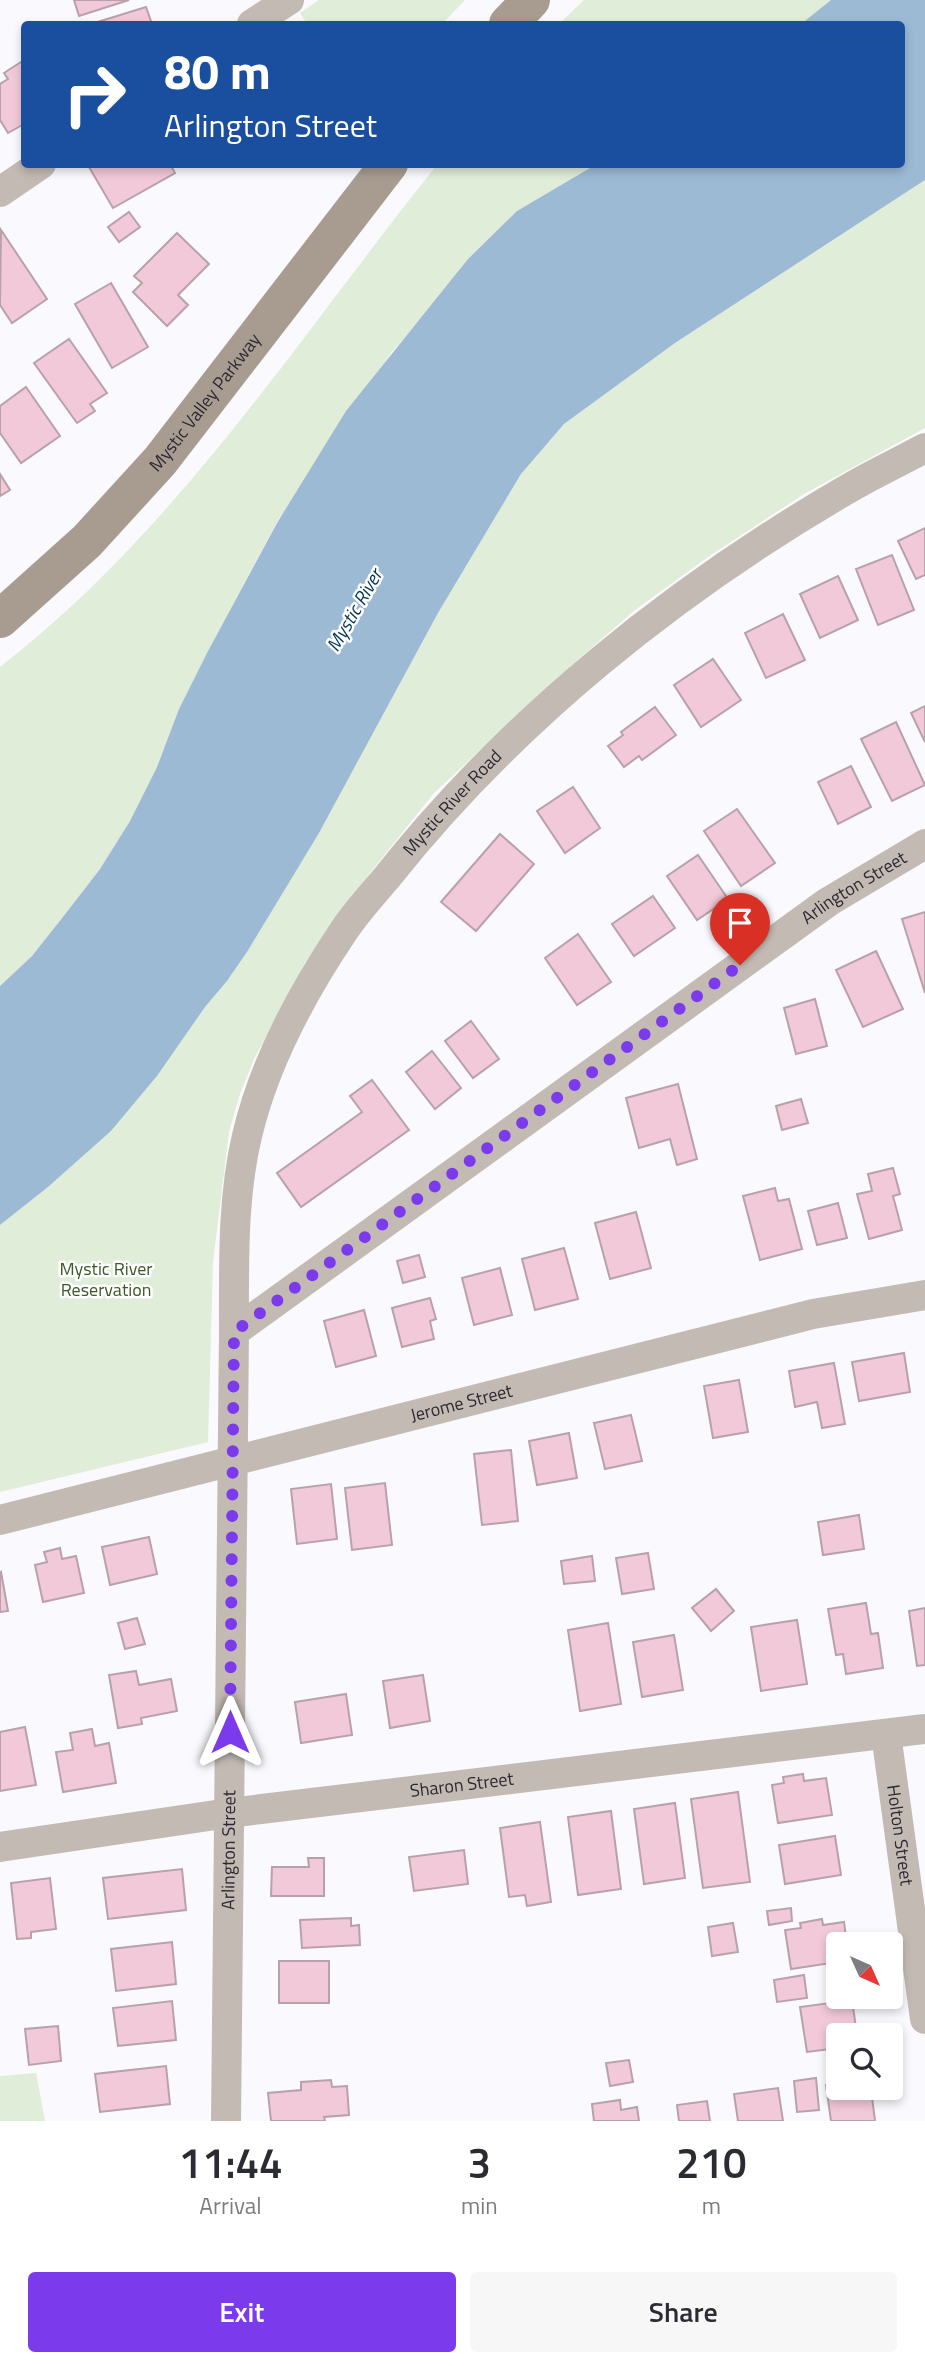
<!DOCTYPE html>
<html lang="en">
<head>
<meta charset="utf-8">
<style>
  :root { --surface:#fff; --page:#f7f7f7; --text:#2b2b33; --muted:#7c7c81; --accent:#7c3aed }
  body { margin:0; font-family:"Titillium Web",sans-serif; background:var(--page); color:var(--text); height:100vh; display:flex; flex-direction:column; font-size:26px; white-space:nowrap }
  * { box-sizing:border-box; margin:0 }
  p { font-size:23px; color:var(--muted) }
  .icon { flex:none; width:38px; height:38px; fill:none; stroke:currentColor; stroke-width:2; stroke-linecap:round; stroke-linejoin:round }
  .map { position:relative; height:2121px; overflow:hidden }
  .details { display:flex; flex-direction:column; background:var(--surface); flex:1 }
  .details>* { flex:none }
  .hud { position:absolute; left:21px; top:21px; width:884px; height:147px; border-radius:7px; box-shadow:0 4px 10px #0003; background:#1a4fa0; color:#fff; overflow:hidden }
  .needle { width:46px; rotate:135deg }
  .tools { position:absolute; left:826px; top:1932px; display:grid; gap:14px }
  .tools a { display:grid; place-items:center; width:77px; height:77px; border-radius:7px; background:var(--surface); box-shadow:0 4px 10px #0003; font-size:35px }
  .pin { position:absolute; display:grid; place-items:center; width:60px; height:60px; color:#fff; margin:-72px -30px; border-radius:50% 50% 50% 0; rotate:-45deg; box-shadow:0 0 7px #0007 }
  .pin .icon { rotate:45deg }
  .me { position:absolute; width:77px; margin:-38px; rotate:0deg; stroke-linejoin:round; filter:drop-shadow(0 0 5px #0008) }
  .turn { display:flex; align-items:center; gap:24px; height:147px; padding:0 28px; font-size:32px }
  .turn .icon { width:91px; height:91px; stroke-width:2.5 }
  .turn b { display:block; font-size:49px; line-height:60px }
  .eta { display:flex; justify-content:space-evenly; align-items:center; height:119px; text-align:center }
  .eta b { font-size:42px; font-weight:600; line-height:49px }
  .action { display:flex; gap:14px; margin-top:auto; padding:14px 28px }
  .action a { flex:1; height:80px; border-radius:7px; background:var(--accent); color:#fff; font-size:28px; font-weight:600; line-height:80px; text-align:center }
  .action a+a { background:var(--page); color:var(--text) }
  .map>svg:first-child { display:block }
  .green { fill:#e0edd8 }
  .water { fill:#9dbad5 }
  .building { fill:#f2c9d8; stroke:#b9a1aa; stroke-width:2 }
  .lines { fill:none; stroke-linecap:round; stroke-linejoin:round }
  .minor { stroke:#c3bbb3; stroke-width:30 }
  .secondary { stroke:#a89c91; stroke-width:38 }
  .route { stroke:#7c3aed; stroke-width:12; stroke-dasharray:0 21.6 }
  .labels { text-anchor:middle; stroke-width:5; stroke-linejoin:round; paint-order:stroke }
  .street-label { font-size:18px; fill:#2b2831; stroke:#fff }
  .park-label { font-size:18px; fill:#3d5726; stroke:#fff }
  .water-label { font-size:19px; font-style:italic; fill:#003456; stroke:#fff }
</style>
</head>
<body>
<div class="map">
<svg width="925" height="2121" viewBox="0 0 925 2121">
  <rect width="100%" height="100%" fill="#faf9fd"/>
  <g class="green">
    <polygon points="319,0 465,0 442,24 307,24 300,13"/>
    <polygon points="584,0 831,0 801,24 559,24"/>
    <path d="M437,165H595L517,211L468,259L430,309L391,353L277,522L208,651L179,709L157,767L130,821L100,869L66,913L32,956L0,986V667C178,529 298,338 437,165Z"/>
    <polygon points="925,180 925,428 804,494 708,557 635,610 573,664 434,793 370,873 305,963 254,1059 240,1094 229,1132 213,1262 208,1442 0,1492 0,1225 48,1187 111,1131 157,1076 205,1007 227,981 247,952 319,833 438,613 521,474 564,424 675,343"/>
    <polygon points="36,2073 45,2121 0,2121 0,2076"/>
  </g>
  <polygon class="water" points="831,0 925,0 925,180 675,343 564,424 521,474 438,613 319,833 247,952 227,981 205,1007 157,1076 111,1131 48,1187 0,1225 0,986 32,956 66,913 100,869 130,821 157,767 179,709 208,651 277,523 346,411 468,259 517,211 595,165 901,164 901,24 801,24"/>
  <g class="building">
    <polygon points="74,0 129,0 79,16"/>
    <polygon points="146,7 152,24 91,24"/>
    <polygon points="24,60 24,124 8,133 0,120 0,84 8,79 4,73"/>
    <polygon points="93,164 170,164 175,173 113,208 89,167"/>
    <polygon points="129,212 140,227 119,242 108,227"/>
    <polygon points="1,230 47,299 12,323 0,305"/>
    <polygon points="177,233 209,264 178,295 188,305 167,326 133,292 142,283 134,276"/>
    <polygon points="111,283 148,347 112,368 75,304"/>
    <polygon points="69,339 107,393 90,404 95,411 77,423 34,363"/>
    <polygon points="26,387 60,436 21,463 0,433 0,406"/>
    <polygon points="0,474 10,490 0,496"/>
    <polygon points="925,528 925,575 916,579 898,541"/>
    <polygon points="892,555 914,610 878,625 856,569"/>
    <polygon points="838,576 858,620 820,638 800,594"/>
    <polygon points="783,614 805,660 766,678 745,633"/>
    <polygon points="713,659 741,700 701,727 674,685"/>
    <polygon points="925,706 925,742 911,713"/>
    <polygon points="655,707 676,735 642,760 639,756 624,767 608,746 623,735 621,732"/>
    <polygon points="896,722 925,785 892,801 861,739"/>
    <polygon points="851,766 871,807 838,824 818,782"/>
    <polygon points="573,787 600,828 565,853 537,811"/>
    <polygon points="737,809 775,863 741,886 704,831"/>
    <polygon points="500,834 534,864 476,931 441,902"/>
    <polygon points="698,855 728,899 697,920 667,876"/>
    <polygon points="653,896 675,928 634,956 612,924"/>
    <polygon points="925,912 925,993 902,919"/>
    <polygon points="578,934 611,982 577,1005 545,958"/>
    <polygon points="876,951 903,1009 863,1027 836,970"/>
    <polygon points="815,999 827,1046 796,1054 784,1008"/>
    <polygon points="471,1021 499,1059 473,1078 445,1041"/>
    <polygon points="432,1051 461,1088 435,1109 406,1072"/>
    <polygon points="372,1080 409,1130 301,1207 277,1173 362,1112 350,1096"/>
    <polygon points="678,1084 697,1159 677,1165 670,1139 639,1148 626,1098"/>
    <polygon points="801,1099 808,1123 782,1130 776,1106"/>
    <polygon points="893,1168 900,1194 893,1196 902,1230 869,1239 857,1194 872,1191 868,1174"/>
    <polygon points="775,1188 778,1201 789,1199 802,1249 760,1260 743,1196"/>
    <polygon points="838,1203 847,1238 817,1245 808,1211"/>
    <polygon points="636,1212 651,1268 610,1279 595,1223"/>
    <polygon points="564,1248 578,1299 535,1310 522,1259"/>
    <polygon points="419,1255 425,1277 403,1283 397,1261"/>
    <polygon points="500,1268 512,1315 474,1325 462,1278"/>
    <polygon points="430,1298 436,1319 430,1321 434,1339 402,1347 392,1308"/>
    <polygon points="364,1310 376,1356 336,1367 324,1321"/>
    <polygon points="904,1353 910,1392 859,1401 852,1362"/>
    <polygon points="834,1363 845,1424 822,1428 817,1402 795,1407 789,1371"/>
    <polygon points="739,1380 748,1432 713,1438 704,1386"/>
    <polygon points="631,1415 642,1461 605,1469 594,1423"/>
    <polygon points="569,1433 577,1478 537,1485 529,1441"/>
    <polygon points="511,1450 518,1521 482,1525 474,1454"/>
    <polygon points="385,1483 392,1545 352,1550 345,1488"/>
    <polygon points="331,1484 337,1539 297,1544 291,1489"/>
    <polygon points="859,1515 864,1549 823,1555 818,1522"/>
    <polygon points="149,1537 157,1574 110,1585 102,1547"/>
    <polygon points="60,1548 62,1559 76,1556 84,1593 43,1602 35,1565 47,1562 44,1552"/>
    <polygon points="648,1553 654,1589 622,1594 616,1558"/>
    <polygon points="592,1556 595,1581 564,1584 561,1561"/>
    <polygon points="1,1572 8,1611 0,1612 0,1573"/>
    <polygon points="716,1589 734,1611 711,1631 692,1608"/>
    <polygon points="866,1603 871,1634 878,1633 883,1668 846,1674 843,1654 836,1655 828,1609"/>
    <polygon points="925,1608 925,1665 917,1666 909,1611"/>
    <polygon points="137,1618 145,1644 125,1649 118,1623"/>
    <polygon points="797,1620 807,1684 761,1691 751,1627"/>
    <polygon points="608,1623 621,1704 580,1711 568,1630"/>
    <polygon points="674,1635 683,1690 642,1697 633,1642"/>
    <polygon points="136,1671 139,1685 171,1679 177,1711 141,1718 142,1724 118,1728 109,1675"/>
    <polygon points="423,1675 430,1721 390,1728 383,1681"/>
    <polygon points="346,1694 352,1735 301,1743 295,1702"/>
    <polygon points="25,1727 36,1785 0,1791 0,1732"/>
    <polygon points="92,1729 95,1746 109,1743 116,1783 63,1792 56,1752 73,1750 70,1733"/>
    <polygon points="803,1774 804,1781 826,1778 832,1815 778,1823 772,1785 784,1783 783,1777"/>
    <polygon points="738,1792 750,1882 703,1888 691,1799"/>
    <polygon points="675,1803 685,1878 644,1884 634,1809"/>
    <polygon points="611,1811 621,1889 578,1895 568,1817"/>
    <polygon points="540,1822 551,1902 527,1906 525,1895 509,1897 500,1828"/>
    <polygon points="835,1836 841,1875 785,1884 779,1845"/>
    <polygon points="464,1850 468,1884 414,1891 409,1857"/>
    <polygon points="308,1858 324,1858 324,1896 271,1896 272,1867 309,1867"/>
    <polygon points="182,1869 186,1910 108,1919 103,1878"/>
    <polygon points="50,1878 56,1929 31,1932 31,1938 17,1939 11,1883"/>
    <polygon points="791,1908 792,1921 769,1925 767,1911"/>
    <polygon points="351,1918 351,1926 359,1925 360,1945 302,1948 300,1920"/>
    <polygon points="822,1919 823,1925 844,1922 847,1944 838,1944 838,1962 791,1969 785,1930 801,1928 800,1923"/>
    <polygon points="733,1923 738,1952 712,1956 708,1927"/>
    <polygon points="172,1942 176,1984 116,1991 111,1949"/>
    <rect x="279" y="1961" width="50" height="42"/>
    <polygon points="804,1975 807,1998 777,2002 774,1980"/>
    <polygon points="852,2000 857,2035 838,2035 838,2048 807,2052 800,2007"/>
    <polygon points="172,2001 176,2040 118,2046 113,2008"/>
    <polygon points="58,2026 61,2061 29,2065 25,2029"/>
    <polygon points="629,2060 633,2082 610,2086 606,2063"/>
    <polygon points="166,2066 170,2104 100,2112 95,2074"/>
    <polygon points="816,2078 819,2110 797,2112 794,2081"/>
    <polygon points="331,2080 332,2087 347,2086 349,2115 324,2117 325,2121 271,2121 268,2093 301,2090 301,2082"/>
    <polygon points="838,2083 838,2088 858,2088 859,2099 872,2097 875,2121 831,2121 826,2085"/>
    <polygon points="778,2088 783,2121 738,2121 734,2094"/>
    <polygon points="620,2100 621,2110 637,2107 639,2121 594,2121 592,2104"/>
    <polygon points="707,2101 710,2121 679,2121 677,2105"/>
  </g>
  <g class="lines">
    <g class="minor">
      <polyline points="252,24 289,0"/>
      <polyline points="0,192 41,164"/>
      <path id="s1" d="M234,1332C234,1267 232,1199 247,1136C264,1063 302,993 343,932C356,912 373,894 388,876C512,720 674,590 846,490C871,475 899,462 925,448"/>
      <path id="s2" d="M0,1520L813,1314L925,1295"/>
      <path id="s3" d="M886,1734L925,2019"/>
      <path id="s4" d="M0,1847L229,1813L925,1729"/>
      <path id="s5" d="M226,2121L234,1332L828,902L925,844"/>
    </g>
    <g class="secondary">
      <polyline points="508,24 531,0"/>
      <path id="s6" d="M0,619L87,541L160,461L389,164"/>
    </g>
  </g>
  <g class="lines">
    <polyline class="route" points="230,1732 234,1332 740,965"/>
  </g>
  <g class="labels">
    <g class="street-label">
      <text dy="6" stroke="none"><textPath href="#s6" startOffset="299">Mystic Valley Parkway</textPath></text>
      <text dy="6" stroke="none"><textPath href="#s1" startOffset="593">Mystic River Road</textPath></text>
      <text dy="6" stroke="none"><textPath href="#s5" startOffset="1552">Arlington Street</textPath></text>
      <text dy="6" stroke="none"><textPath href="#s2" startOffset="476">Jerome Street</textPath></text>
      <text dy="6" stroke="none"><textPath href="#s4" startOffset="466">Sharon Street</textPath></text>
      <text dy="6" stroke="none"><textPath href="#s3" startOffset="102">Holton Street</textPath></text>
      <text dy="6" stroke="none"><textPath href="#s5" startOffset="271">Arlington Street</textPath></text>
    </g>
    <g class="park-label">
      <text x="106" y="1275">Mystic River<tspan x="106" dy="21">Reservation</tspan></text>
    </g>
    <g class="water-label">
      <text transform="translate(354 610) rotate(-60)" y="7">Mystic River</text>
    </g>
  </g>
</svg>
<div class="tools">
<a><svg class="needle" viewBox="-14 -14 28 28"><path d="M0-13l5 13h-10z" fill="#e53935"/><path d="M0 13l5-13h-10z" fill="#7c7c81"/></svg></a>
<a><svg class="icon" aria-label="search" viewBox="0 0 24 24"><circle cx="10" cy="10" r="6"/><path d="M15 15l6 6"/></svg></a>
</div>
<div class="pin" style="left:740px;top:965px;background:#d93025"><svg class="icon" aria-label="arrive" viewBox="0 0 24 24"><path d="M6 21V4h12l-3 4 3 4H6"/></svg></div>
<svg class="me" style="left:230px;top:1732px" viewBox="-20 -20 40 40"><path d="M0-17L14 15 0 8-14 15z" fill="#7c3aed" stroke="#fff" stroke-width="4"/></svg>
<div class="hud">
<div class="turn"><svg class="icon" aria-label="right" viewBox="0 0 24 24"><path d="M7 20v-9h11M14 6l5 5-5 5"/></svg><div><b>80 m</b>Arlington Street</div></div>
</div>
</div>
<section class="details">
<div class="eta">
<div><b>11:44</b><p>Arrival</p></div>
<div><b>3</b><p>min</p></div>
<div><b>210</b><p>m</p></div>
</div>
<div class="action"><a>Exit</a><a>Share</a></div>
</section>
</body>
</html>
